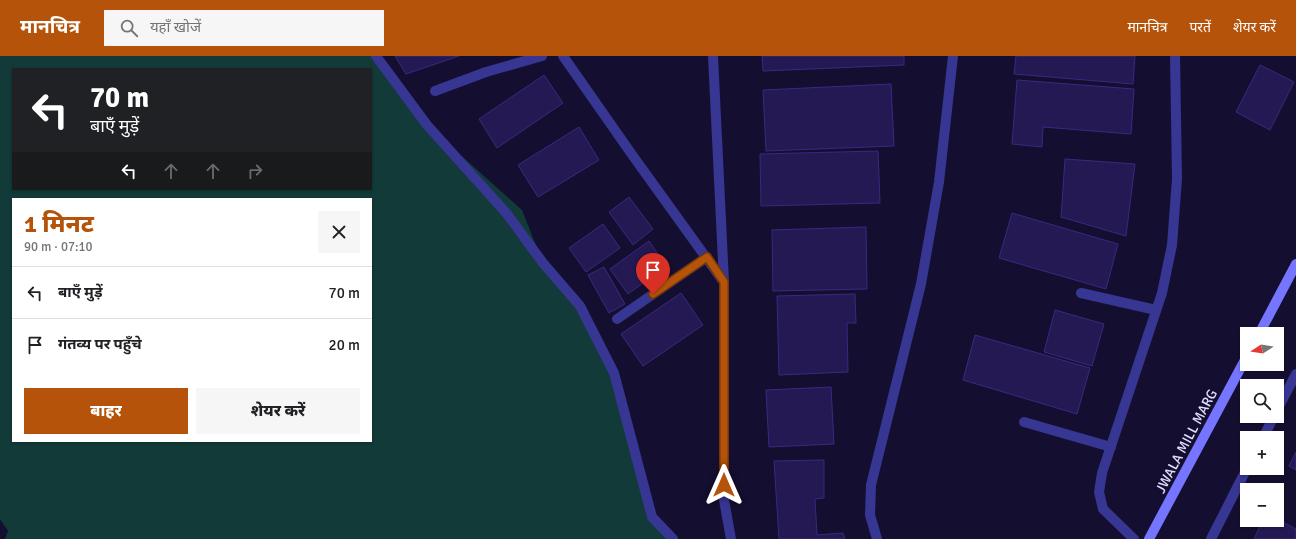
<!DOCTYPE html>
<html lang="hi">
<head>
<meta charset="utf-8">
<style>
  :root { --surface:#fff; --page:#f6f6f6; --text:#202124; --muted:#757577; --line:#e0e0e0; --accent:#b45309 }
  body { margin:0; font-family:Signika,"Noto Sans Devanagari",sans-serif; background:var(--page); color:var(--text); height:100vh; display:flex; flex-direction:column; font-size:15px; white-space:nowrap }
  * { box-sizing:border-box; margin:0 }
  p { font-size:13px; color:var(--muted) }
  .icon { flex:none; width:22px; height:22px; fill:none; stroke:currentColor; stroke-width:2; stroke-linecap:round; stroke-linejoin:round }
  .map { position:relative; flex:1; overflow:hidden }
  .panel { position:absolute; left:12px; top:142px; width:360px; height:244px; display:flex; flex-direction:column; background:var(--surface); border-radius:0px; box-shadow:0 1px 3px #0004 }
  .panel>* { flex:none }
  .top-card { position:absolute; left:12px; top:12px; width:360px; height:122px; border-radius:0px; box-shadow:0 1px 3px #0004; background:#202124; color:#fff; overflow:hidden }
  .needle { width:26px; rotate:258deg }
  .fabs { position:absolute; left:1240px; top:271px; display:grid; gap:8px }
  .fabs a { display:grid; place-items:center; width:44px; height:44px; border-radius:0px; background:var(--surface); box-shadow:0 1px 3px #0004; font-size:20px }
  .pin { position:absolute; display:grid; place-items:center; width:34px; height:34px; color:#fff; margin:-41px -17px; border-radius:50% 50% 50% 0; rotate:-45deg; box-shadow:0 0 4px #0007 }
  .pin .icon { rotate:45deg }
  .me { position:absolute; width:44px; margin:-22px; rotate:0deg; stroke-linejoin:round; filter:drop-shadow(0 0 3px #0008) }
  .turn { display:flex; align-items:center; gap:14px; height:84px; padding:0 12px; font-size:18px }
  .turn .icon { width:52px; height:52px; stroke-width:2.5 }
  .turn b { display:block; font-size:28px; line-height:34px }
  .lanes { display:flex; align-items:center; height:38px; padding:0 12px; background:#0003; justify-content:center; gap:20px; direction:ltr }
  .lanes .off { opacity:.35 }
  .round { display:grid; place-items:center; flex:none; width:42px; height:42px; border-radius:0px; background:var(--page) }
  .head { display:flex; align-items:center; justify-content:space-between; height:68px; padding:0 12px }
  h1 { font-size:24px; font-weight:800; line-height:30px; color:var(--accent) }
  .cta { display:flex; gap:8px; margin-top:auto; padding:8px 12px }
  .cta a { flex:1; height:46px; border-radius:0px; background:var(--accent); color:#fff; font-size:16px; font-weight:800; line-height:46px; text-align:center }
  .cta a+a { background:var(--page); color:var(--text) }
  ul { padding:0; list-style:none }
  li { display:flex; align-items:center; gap:12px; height:52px; padding:0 12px; border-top:1px solid var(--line) }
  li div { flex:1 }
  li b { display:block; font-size:15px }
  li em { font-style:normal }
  header { display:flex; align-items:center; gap:24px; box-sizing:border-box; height:56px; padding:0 20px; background:var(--accent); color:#fff }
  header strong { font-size:19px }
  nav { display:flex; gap:22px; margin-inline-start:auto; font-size:14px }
  .search { width:280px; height:36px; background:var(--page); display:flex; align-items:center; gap:10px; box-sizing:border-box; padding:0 14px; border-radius:0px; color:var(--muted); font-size:15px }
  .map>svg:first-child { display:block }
  .green { fill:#113a38; fill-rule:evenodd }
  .building { fill:#241953; stroke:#392981 }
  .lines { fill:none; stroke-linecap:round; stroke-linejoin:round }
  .lane { stroke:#373693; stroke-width:10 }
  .street { stroke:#373693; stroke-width:10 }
  .secondary { stroke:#7675ff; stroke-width:10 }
  .route-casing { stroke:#753606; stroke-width:10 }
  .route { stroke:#b45309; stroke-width:7 }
  .labels { text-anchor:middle; stroke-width:4; stroke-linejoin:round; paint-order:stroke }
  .street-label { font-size:14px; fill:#e1deff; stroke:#140f30 }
</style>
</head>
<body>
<header>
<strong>मानचित्र</strong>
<div class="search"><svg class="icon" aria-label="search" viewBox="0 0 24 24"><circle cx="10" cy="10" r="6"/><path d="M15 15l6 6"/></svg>यहाँ खोजें</div>
<nav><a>मानचित्र</a><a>परतें</a><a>शेयर करें</a></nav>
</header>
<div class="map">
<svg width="1296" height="483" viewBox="0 0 1296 483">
  <rect width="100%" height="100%" fill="#140f30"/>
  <path class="green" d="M0,0H376L427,69L522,154L543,207L580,250L614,317L652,461L673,483H5L8,475L0,463ZM13,13H371V133H13ZM13,143H371V385H13Z"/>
  <g class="building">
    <polygon points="395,0 459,0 406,18"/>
    <polygon points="762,0 904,0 904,9 763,15"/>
    <polygon points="1016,0 1135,0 1133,28 1014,18"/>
    <polygon points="1260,9 1294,26 1270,74 1236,56"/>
    <polygon points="544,19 563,47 497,92 479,63"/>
    <polygon points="1017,24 1134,33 1131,78 1043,71 1042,91 1012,88"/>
    <polygon points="891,28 894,90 766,95 763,34"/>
    <polygon points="579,71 599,104 538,141 518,109"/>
    <polygon points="878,95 880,147 761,150 760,98"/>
    <polygon points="1065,103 1135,108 1126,180 1061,161"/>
    <polygon points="629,141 653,173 633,189 609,156"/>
    <polygon points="1012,157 1118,188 1106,233 999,202"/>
    <polygon points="603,168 620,192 586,216 569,192"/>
    <polygon points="866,171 867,233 773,235 772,174"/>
    <polygon points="649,185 666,210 628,238 610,213"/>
    <polygon points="604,211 625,248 609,257 588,219"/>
    <polygon points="681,237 703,269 643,310 621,278"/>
    <polygon points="855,238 856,267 847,267 848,316 779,319 777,240"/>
    <polygon points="1055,254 1104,268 1092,310 1044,296"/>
    <polygon points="975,279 1090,312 1077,358 963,324"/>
    <polygon points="831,331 834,388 769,391 766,334"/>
    <polygon points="1296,396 1296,414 1289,410"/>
    <polygon points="824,404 824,442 815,443 817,479 843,477 845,483 779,483 774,405"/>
    <polygon points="1277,463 1296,473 1296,483 1254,483 1263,464"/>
  </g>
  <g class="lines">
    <g class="lane">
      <polyline points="376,0 427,69 507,158 543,207 580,250 614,317 652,461 673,483"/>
      <polyline points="1081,237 1156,254"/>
      <polyline points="1277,354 1296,318"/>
      <polyline points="1024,366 1111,391"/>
      <polyline points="1263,382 1274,360"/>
      <polyline points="1211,483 1247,412"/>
    </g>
    <g class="street">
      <polyline points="563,0 633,100 723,225"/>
      <polyline points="713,0 724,226 724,444 731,483"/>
      <polyline points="435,35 486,16 542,0"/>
      <polyline points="617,263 707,201"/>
      <polyline points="877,483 870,459 871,429 921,228 939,126 953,0"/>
      <polyline points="1134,483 1103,453 1099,436 1102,417 1162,237 1172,189 1177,123 1175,0"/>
    </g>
    <g class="secondary">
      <polyline points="1259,278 1296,208"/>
      <polyline points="1149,483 1247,300"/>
    </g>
  </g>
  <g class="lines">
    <g class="route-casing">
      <polyline id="route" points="653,238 707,201 724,226 724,429"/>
    </g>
    <use href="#route" class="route"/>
  </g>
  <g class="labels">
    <g class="street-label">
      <text transform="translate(1186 385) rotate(-62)" y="5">JWALA MILL MARG</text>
    </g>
  </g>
</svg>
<div class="fabs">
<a><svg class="needle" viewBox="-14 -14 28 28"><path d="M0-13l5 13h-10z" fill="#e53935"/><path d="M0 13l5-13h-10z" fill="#757577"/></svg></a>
<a><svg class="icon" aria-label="search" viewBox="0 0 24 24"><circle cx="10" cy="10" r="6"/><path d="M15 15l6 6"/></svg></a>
<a>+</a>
<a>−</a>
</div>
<div class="pin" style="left:653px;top:238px;background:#d93025"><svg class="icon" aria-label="arrive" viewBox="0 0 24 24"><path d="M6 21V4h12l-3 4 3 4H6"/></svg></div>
<svg class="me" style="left:724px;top:429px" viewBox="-20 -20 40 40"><path d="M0-17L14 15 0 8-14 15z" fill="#b45309" stroke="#fff" stroke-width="4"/></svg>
<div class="top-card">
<div class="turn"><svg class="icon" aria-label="left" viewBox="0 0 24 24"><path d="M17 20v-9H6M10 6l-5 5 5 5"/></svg><div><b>70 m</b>बाएँ मुड़ें</div></div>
<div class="lanes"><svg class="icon" aria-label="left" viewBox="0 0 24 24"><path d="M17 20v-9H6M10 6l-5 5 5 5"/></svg><svg class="icon off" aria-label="ahead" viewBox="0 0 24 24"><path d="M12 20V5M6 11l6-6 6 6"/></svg><svg class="icon off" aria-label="ahead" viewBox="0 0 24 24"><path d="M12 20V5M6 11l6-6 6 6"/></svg><svg class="icon off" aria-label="right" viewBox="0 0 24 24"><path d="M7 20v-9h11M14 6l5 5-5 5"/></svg></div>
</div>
<section class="panel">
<div class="head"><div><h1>1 मिनट</h1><p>90 m · 07:10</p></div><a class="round"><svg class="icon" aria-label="close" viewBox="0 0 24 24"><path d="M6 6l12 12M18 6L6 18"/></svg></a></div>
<ul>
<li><svg class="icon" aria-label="left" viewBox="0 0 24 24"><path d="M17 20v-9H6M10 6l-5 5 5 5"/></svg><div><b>बाएँ मुड़ें</b></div><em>70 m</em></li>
<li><svg class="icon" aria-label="arrive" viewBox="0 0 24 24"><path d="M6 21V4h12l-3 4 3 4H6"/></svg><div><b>गंतव्य पर पहुँचे</b></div><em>20 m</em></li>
</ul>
<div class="cta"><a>बाहर</a><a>शेयर करें</a></div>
</section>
</div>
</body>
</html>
